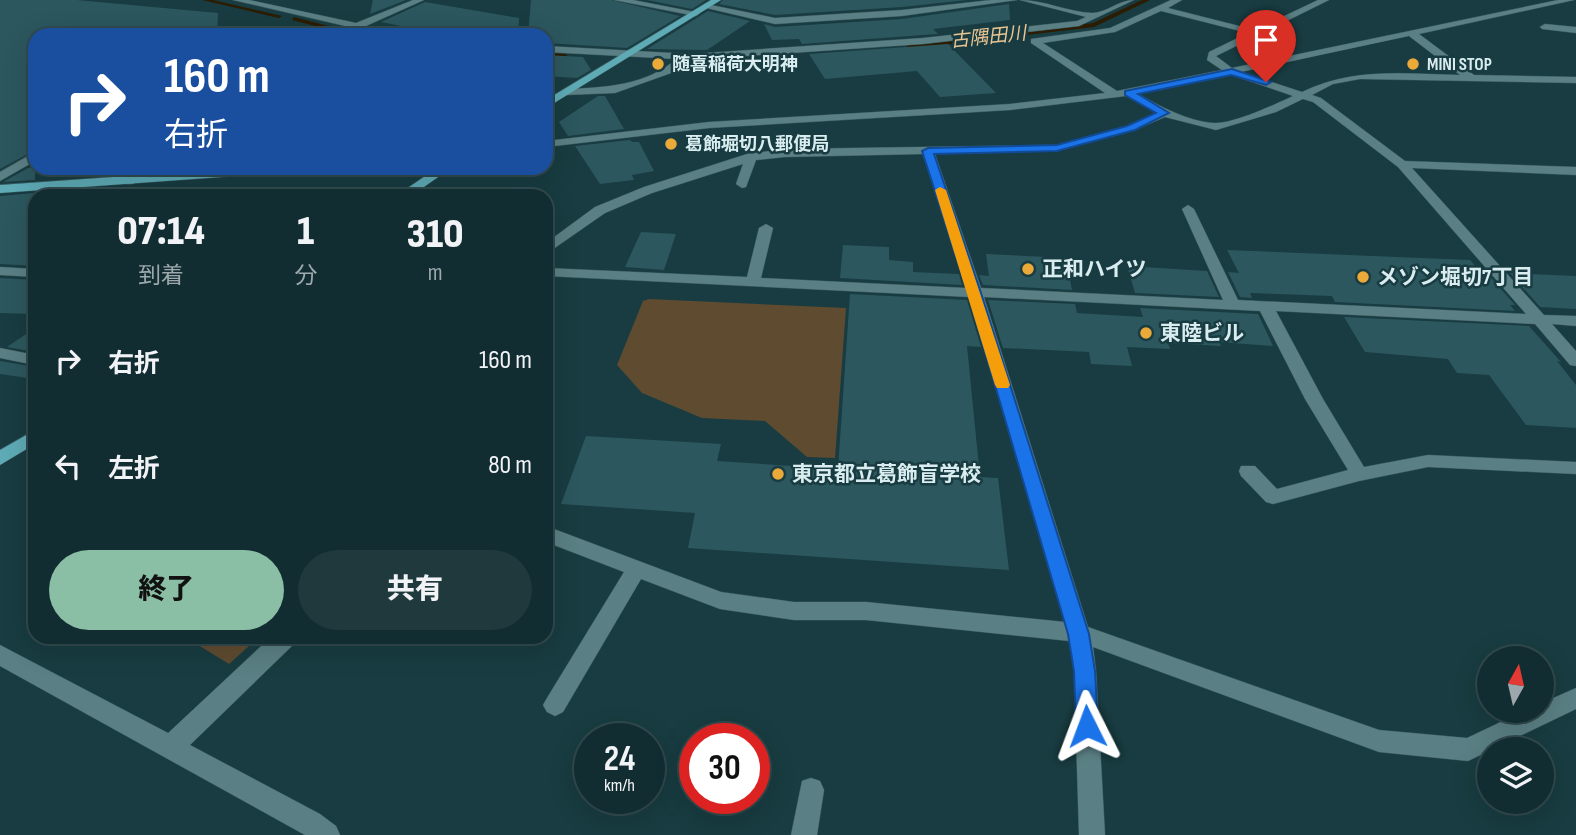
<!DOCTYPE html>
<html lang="ja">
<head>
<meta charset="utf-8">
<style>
  :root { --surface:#122d31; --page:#1f393d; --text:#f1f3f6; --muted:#9ca8ab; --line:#31494d; --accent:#8abfa5 }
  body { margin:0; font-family:"Sofia Sans Condensed","Noto Sans JP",sans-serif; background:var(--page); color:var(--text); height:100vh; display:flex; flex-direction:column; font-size:26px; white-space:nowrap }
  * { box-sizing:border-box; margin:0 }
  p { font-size:23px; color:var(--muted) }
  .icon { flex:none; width:38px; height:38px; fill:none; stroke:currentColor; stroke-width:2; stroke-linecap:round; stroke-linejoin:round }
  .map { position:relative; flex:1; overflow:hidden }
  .drawer { position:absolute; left:28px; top:189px; width:525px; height:455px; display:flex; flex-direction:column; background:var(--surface); border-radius:21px; box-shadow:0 7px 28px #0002,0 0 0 2px var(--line) }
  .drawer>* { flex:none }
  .top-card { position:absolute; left:28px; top:28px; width:525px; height:147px; border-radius:21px; box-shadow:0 7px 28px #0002,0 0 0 2px var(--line); background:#1a4fa0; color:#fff; overflow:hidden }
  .needle { width:46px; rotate:8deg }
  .tools { position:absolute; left:1477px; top:646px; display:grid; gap:14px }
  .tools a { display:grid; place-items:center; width:77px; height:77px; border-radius:50%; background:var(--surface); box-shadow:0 7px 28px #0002,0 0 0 2px var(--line); font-size:35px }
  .speed { position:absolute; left:574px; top:723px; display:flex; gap:14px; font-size:35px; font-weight:700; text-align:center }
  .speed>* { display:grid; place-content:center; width:91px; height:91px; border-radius:50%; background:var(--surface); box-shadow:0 7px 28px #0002,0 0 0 2px var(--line); line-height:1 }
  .speed small { font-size:18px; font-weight:400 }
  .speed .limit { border:10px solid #d22; background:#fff; color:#111 }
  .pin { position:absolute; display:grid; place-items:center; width:60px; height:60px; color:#fff; margin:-72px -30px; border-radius:50% 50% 50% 0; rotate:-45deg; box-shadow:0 0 7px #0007 }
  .pin .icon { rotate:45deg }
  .me { position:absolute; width:77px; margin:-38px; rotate:357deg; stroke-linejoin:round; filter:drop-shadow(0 0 5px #0008) }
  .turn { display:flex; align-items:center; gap:24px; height:147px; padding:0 21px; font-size:32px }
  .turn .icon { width:91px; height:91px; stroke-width:2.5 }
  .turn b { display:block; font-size:49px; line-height:60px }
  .eta { display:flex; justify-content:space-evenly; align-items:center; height:119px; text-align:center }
  .eta b { font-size:42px; font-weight:800; line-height:49px }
  .cta { display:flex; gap:14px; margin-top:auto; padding:14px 21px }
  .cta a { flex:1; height:80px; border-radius:42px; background:var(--accent); color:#111; font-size:28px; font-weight:800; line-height:80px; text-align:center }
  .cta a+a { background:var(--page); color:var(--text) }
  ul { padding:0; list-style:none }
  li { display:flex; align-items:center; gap:21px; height:105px; padding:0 21px }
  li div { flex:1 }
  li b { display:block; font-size:26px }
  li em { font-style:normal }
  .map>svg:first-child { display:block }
  .green { fill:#5e4b30 }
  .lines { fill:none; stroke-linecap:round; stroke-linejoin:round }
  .stream { fill:#2c1c01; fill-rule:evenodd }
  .building { fill:#2c575e }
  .minor-casing { stroke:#38585c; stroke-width:1 }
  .major-casing { stroke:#38585c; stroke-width:1 }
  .minor { fill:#5a7f84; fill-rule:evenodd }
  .major { fill:#5eaab5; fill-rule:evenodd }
  .route { fill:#1a73e8; stroke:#114b97; stroke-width:2 }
  .slow { fill:#f59e0b }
  .poi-dot { fill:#eba93a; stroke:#183c41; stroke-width:2.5 }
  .labels { text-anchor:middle; stroke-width:5; stroke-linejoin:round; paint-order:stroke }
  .far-poi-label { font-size:18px; font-weight:bold; fill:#d9edf0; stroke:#183c41; text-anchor:start }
  .far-water-label { font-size:19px; font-style:italic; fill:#eac592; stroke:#183c41 }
  .poi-label { font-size:21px; font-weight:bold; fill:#d9edf0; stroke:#183c41; text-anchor:start }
</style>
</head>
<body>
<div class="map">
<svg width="1576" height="835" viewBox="0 0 1576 835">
  <rect width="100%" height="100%" fill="#183c41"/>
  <g class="green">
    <polygon points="649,299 846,308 835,458 807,457 765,421 702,418 642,393 617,365 643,301"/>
    <polygon points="185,637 259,637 229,664"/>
  </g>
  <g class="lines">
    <g class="stream">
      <polygon points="202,0 213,0 282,16 279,18"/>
      <polygon points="1142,0 1150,0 1094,27 909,49 906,47 909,45 1093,23"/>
      <polygon points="294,17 336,28 337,29 334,31 292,20"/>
      <polygon points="347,29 364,34 365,35 345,32 344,31"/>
      <polygon points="546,53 565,54 568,56 565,58 546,57"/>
    </g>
  </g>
  <g class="building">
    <polygon points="0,0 77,0 218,13 217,35 35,35 35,150 0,169"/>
    <polygon points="373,0 406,0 370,14"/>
    <polygon points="531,0 611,0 680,16 627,48 546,43 546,35 528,35"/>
    <polygon points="647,0 706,0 692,9"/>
    <polygon points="723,0 967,0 902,7 775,15 719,4"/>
    <polygon points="425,2 519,18 518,35 445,35 381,22"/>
    <polygon points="1009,4 1010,20 933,29 938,34 923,35 802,44 799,39 772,40 764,24 775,27 902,19"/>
    <polygon points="708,11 750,21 707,50 647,49"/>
    <polygon points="948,44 996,93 940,97 917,71 825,79 809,54"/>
    <polygon points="546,55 583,57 591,70 577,78 546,76"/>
    <polygon points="598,96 605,96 624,129 568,136 559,122"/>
    <polygon points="630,140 632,142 639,142 654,171 632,175 634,180 600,184 575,146"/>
    <polygon points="28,168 35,168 35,180 3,182"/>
    <polygon points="35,193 35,266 0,264 0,196"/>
    <polygon points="641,232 676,234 664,270 625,267"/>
    <polygon points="843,245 889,247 889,260 913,262 913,272 959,274 962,285 840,278"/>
    <polygon points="1227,250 1470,260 1481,272 1486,272 1515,305 1510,305 1515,311 1335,302 1332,296 1250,293 1252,298 1240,297 1228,272 1239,273"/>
    <polygon points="986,254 1066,258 1072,290 983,285 979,275 989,276"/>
    <polygon points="1127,266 1207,271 1219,297 1135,293"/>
    <polygon points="1510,273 1576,276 1576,309 1540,307"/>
    <polygon points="0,278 35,280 35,314 0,313"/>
    <polygon points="850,294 967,300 981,347 967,346 980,477 998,478 1009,570 688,548 695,513 561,504 586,436 721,444 717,461 838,469"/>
    <polygon points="988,300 1075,304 1077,313 1143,317 1140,308 1258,314 1273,346 1219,342 1221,346 1168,343 1170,349 1127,347 1132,366 1091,364 1089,352 1003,348"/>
    <polygon points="1344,317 1529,326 1561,362 1557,361 1576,385 1576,428 1526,425 1489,375 1457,373 1448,359 1365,352"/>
    <polygon points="35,328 35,352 7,347"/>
    <polygon points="0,361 35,367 35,379 0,374"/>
  </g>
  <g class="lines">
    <g class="minor-casing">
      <g id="minor">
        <polygon points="233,0 249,0 356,23 413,0 424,0 366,26 401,35 384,35"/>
        <polygon points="614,0 633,0 700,13 696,16"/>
        <polygon points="991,0 1017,0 902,16 775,24 702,7 706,4 775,18 902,10"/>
        <path d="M1020,0C1044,0 1068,12 1092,13C1106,13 1119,0 1134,0L1079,26L923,44L687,60L674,72L615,93L566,95L561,92L566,89C603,88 648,85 676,59L546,52V46L691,54L923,38L1077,21L1086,17Z"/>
        <path d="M1171,0H1182L1168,8L1255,30L1318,0H1329L1216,56L1232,68L1558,0H1574L1419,34L1474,75L1576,77V83L1360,79L1333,84L1312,95L1321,98L1405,161L1576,167V175L1412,168L1544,315L1576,316V326L1552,324L1576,351V366L1570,365L1535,324L1276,311L1323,399L1364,467L1428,455L1576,462V474L1428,467L1359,481L1273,504L1266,502L1241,476L1239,471L1241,466H1255L1277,489L1348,470L1305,399L1260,311L984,297L1088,627L1379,730L1467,738L1526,710H1542V703L1576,688V709L1468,761L1379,752L1093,647L1096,671L1105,835H1079L1074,671L1069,641L866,620H794L720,609L641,579L563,712L555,716L547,712L543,705L547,698L624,572L546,542V526L721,592L794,602H866L1065,622L969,297L546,276V268L747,277L759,228L766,224L773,228L761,278L966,288L923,154L785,157L756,160L746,187L742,188L736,184L743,164L652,193L605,213L546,254V243L595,207L644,187L747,154L785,149L1057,145L1127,126L1156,113L1126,96L1010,110L709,128L546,147V141L709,122L1010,104L1105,93L1031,43V39L1110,28ZM1161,11L1248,33L1209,52L1207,60L1222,70L1117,91L1043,43L1115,32ZM1409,36L1460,75C1404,74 1354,67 1302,92L1241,72ZM1229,74L1293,96C1276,104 1233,124 1215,123C1189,122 1159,106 1137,93ZM1303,99L1313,102L1398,167L1526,314L1238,300L1194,209L1188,205L1182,209L1223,300L981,288L935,154L1057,151L1135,130L1165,117L1216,130L1276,112Z"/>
        <polygon points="1545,24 1576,27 1576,33 1542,29 1540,27"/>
        <polygon points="35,152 35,161 0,181 0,172"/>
        <polygon points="137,168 150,168 133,184 125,184 125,178"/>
        <polygon points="0,267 35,269 35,277 0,275"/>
        <polygon points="0,348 35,355 35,365 0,358"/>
        <polygon points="271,637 297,637 294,644 190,745 320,814 336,826 340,835 305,835 0,666 0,645 168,733"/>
        <polygon points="811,778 820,781 824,790 817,835 791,835 802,781"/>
      </g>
    </g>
    <g class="major-casing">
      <g id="major">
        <polygon points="711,0 721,0 546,108 546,100"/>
        <polygon points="240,168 297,168 291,172 0,193 0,185"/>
        <polygon points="437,168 451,168 411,196 396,196"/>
        <polygon points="35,430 35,444 0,465 0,450"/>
      </g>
    </g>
    <use href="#minor" class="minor"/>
    <use href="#major" class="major"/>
  </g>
  <polygon class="route" points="1232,69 1271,82 1266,85 1231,75 1138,94 1169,113 1135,130 1057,151 934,154 981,293 1089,634 1095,671 1098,726 1095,733 1087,736 1079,733 1076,726 1074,671 1068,634 968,293 922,151 928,148 1057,145 1127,126 1156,113 1125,95 1125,91"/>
  <polygon class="slow" points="940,187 946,190 1010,385 1008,388 997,388 995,385 935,190"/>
  <g class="poi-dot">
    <circle cx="658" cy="64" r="7"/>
    <circle cx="1413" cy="64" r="7"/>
    <circle cx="671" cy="144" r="7"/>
    <circle cx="1028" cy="269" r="7"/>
    <circle cx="1363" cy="277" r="7"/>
    <circle cx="1146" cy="333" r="7"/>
    <circle cx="778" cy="474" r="7"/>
  </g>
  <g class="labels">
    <g class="far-poi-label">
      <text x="672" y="70">随喜稲荷大明神</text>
      <text x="1427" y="70">MINI STOP</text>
      <text x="685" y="150">葛飾堀切八郵便局</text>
    </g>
    <g class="far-water-label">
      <text transform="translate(988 36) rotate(-6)" y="7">古隅田川</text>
    </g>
    <g class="poi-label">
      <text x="1042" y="276">正和ハイツ</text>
      <text x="1377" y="284">メゾン堀切7丁目</text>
      <text x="1160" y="340">東陸ビル</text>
      <text x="792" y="481">東京都立葛飾盲学校</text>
    </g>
  </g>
</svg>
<div class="tools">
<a><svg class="needle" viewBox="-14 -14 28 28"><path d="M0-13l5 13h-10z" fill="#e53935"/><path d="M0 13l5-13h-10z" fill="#9ca8ab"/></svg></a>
<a><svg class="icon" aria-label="layers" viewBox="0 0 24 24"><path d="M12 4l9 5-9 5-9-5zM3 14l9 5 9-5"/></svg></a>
</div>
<div class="speed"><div>24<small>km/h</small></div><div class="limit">30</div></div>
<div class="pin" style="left:1266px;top:82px;background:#d93025"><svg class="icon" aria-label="arrive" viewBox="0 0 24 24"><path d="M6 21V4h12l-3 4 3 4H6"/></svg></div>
<svg class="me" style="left:1087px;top:726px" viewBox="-20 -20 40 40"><path d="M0-17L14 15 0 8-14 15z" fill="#1a73e8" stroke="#fff" stroke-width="4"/></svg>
<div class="top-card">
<div class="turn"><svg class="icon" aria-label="right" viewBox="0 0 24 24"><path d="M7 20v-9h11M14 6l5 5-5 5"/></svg><div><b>160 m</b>右折</div></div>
</div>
<section class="drawer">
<div class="eta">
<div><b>07:14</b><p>到着</p></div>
<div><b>1</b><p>分</p></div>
<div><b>310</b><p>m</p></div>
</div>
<ul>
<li><svg class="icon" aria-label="right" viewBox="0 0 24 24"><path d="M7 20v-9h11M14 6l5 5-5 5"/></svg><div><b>右折</b></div><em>160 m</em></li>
<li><svg class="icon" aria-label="left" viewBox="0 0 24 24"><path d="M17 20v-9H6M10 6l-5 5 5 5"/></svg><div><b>左折</b></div><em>80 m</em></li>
</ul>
<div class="cta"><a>終了</a><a>共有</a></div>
</section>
</div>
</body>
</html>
